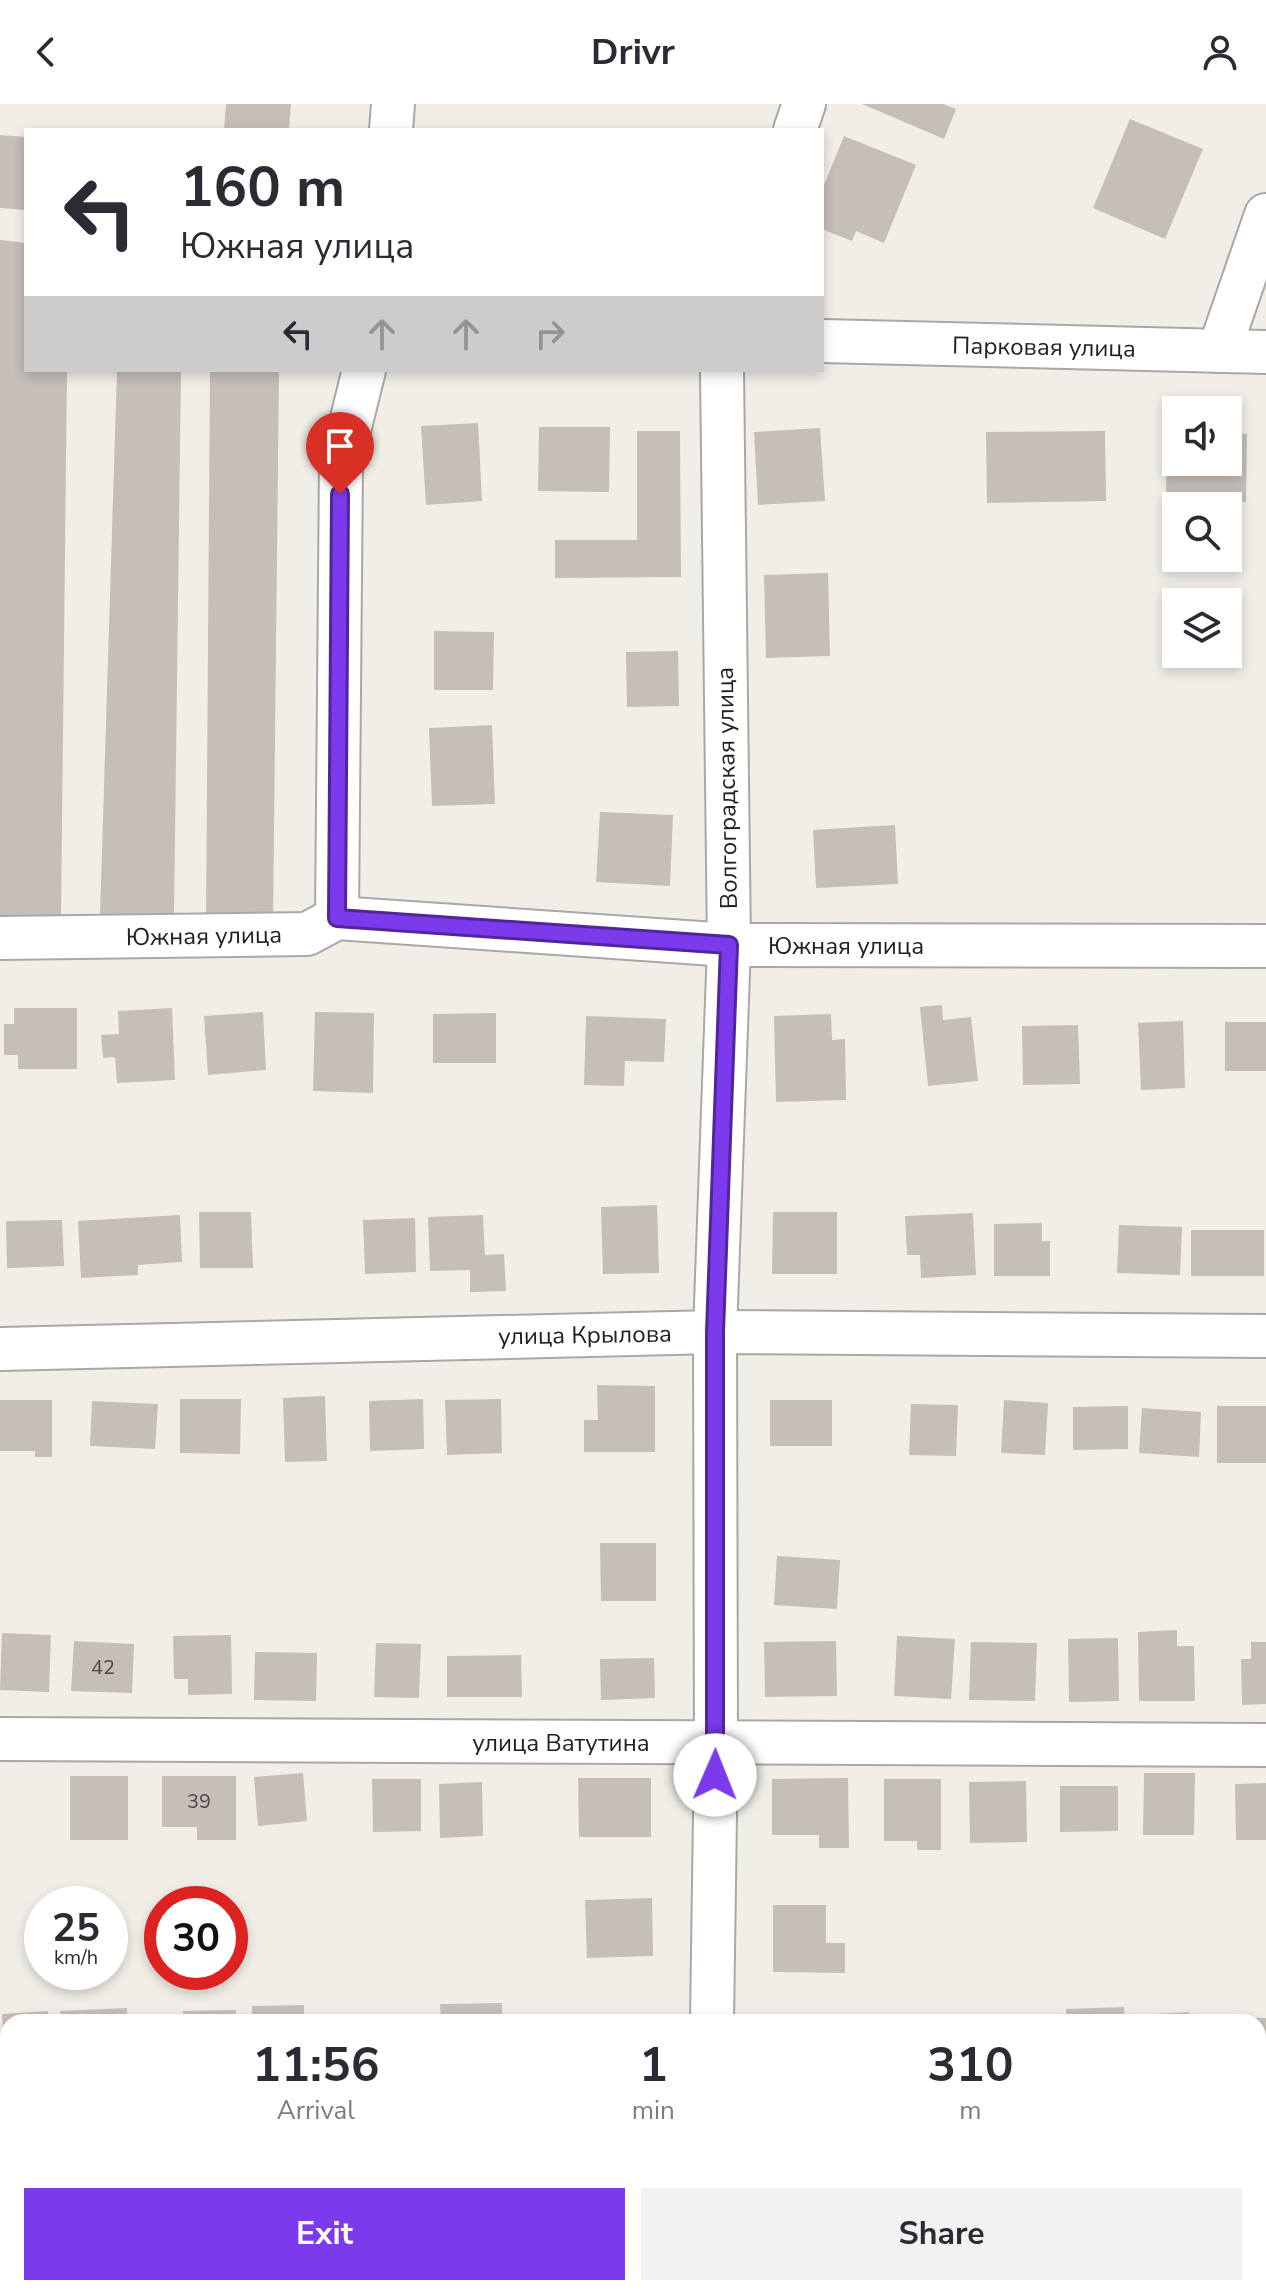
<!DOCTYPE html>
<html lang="en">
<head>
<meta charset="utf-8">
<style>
  :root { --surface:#fff; --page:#f2f2f3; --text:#2b2b33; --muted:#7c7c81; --accent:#7c3aed }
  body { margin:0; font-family:"Nunito Sans",sans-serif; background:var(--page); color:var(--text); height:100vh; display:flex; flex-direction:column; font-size:30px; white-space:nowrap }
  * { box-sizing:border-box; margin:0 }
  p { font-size:26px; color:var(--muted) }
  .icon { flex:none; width:44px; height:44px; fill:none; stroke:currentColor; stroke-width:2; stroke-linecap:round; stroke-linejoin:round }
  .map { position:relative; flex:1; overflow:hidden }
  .details { position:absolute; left:0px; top:1910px; width:1266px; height:282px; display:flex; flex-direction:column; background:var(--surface); border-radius:24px 24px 0 0; box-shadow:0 4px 12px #0003 }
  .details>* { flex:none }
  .banner { position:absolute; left:24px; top:24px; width:800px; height:244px; border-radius:0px; box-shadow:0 4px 12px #0003; background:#fff; color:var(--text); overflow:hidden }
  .tools { position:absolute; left:1162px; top:292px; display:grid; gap:16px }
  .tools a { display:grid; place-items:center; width:80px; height:80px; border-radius:0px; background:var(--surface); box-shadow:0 4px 12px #0003; font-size:40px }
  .speed { position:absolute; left:24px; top:1782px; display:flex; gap:16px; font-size:40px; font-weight:700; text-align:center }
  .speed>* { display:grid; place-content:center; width:104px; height:104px; border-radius:50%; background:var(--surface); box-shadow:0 4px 12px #0003; line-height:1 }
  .speed small { font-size:20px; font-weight:400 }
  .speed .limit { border:12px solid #d22; background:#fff; color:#111 }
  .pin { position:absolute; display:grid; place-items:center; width:68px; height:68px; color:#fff; margin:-82px -34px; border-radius:50% 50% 50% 0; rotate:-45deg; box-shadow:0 0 8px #0007 }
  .pin .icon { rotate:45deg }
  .me { position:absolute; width:88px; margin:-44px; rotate:1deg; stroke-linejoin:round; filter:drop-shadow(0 0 6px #0008) }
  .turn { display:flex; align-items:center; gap:28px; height:168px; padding:0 24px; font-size:36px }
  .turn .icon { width:104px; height:104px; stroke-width:2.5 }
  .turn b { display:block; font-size:56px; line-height:68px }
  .lanes { display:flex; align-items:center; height:76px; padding:0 24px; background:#0003; justify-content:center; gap:40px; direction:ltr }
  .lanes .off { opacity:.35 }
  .eta { display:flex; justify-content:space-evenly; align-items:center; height:136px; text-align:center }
  .eta b { font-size:48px; font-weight:700; line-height:56px }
  .action { display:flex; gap:16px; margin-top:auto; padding:16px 24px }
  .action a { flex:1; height:92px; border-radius:0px; background:var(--accent); color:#fff; font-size:32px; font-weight:700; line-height:92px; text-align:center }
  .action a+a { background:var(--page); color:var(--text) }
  header { display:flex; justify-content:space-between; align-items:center; height:104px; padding:0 24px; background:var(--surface); font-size:36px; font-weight:700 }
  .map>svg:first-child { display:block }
  .building { fill:#c6beb8 }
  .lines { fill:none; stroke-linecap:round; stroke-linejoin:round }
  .minor-casing { stroke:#a8a8a8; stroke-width:46 }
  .minor { stroke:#fff; stroke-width:42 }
  .route-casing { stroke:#51269a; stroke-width:20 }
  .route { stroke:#7c3aed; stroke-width:14 }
  .labels { text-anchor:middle; stroke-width:6; stroke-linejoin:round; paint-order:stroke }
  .number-label { font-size:20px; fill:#4a4847 }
  .street-label { font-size:24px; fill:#212121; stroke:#fff }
</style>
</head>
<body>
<header><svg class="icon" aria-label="back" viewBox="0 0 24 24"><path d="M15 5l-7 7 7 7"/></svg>Drivr<svg class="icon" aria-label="person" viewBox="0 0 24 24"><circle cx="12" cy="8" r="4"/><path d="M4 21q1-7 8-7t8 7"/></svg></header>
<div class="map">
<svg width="1266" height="2191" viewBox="0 0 1266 2191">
  <rect width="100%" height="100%" fill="#f1eee8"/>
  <g class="building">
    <polygon points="226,0 291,0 289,26 224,26"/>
    <polygon points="862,0 943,0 956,5 944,35"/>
    <polygon points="1130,15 1203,45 1165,135 1093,104"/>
    <polygon points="0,31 26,33 26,106 0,104"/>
    <polygon points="844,32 916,61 884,139 856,127 852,137 822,125 822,86"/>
    <polygon points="0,136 26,139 26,266 67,266 61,813 0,814"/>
    <polygon points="117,266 181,266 174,811 100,810"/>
    <polygon points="210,266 279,266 273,821 206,818"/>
    <polygon points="478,319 482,397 426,401 421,322"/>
    <polygon points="539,323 610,323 609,388 538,387"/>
    <polygon points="820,324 825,397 758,401 754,328"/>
    <polygon points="637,327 680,327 681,473 555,474 555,436 637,436"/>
    <polygon points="1105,327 1106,397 987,399 986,328"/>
    <polygon points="1167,328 1176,328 1176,358 1228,358 1228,329 1247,330 1246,398 1166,397"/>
    <polygon points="828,469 830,552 766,554 764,471"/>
    <polygon points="434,527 494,528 493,586 434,586"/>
    <polygon points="678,547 679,602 627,603 626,548"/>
    <polygon points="492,621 495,700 432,702 429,624"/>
    <polygon points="600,708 673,711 670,782 596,778"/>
    <polygon points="895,721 898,780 816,784 813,726"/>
    <polygon points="942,901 943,916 971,913 978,977 928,982 920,903"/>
    <polygon points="14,904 77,904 77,965 18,965 18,951 4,951 4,920 14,920"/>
    <polygon points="172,904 175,976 117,979 115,953 103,954 101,931 119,930 118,907"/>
    <polygon points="263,908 266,966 208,971 204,912"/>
    <polygon points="315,908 374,909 373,989 313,987"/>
    <polygon points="496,909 496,959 433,959 433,910"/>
    <polygon points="831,910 832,936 845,935 846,996 776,998 774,912"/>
    <polygon points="586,912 666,915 664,958 625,957 624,982 584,981"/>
    <polygon points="1183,917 1185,984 1141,986 1138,919"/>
    <rect x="1225" y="918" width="41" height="49"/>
    <polygon points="1078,921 1080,980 1023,981 1022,922"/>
    <polygon points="657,1101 659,1169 603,1170 601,1103"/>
    <polygon points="199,1108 251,1108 253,1164 200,1164"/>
    <polygon points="773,1108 837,1108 837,1170 772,1170"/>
    <polygon points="973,1109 976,1171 921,1174 920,1151 907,1151 905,1112"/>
    <polygon points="180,1111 182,1158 138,1161 138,1171 81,1174 78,1117"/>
    <polygon points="483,1111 485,1151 504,1150 506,1187 470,1188 470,1166 430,1167 428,1113"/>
    <polygon points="415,1114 416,1168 365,1170 363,1116"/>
    <polygon points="62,1116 64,1162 7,1164 6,1117"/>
    <polygon points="1042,1119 1042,1137 1050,1137 1050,1172 994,1172 994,1120"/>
    <polygon points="1119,1121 1182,1123 1180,1171 1117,1169"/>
    <rect x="1191" y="1126" width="73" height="46"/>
    <polygon points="597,1281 655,1282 655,1348 584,1348 584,1316 598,1316"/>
    <polygon points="325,1292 327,1357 285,1358 283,1294"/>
    <polygon points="180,1295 241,1295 240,1350 180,1349"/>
    <polygon points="423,1295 424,1345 370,1347 369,1297"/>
    <polygon points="501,1295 502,1349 447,1351 445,1296"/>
    <polygon points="0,1296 52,1296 52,1353 35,1353 35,1347 0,1347"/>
    <rect x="770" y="1296" width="62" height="46"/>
    <polygon points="1004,1296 1048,1299 1045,1351 1001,1349"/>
    <polygon points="92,1297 158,1300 155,1345 90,1342"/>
    <polygon points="911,1300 958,1301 956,1352 909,1351"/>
    <polygon points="1128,1302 1128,1345 1073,1346 1073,1303"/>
    <rect x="1217" y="1302" width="49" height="57"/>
    <polygon points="1142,1304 1201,1308 1199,1353 1139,1349"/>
    <polygon points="600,1439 656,1439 656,1497 601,1497"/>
    <polygon points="777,1452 840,1456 837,1505 774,1501"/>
    <polygon points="1177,1526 1177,1542 1194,1542 1195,1597 1139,1597 1138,1528"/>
    <polygon points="2,1529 51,1531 49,1588 0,1586"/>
    <polygon points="231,1531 232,1590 188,1591 188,1575 174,1575 173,1532"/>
    <polygon points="897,1532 955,1535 951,1595 894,1592"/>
    <polygon points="1118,1534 1119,1597 1069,1598 1068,1535"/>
    <polygon points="74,1537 134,1540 132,1589 71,1587"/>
    <polygon points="836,1537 837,1592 765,1593 764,1538"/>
    <polygon points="971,1538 1037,1539 1035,1597 969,1596"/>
    <polygon points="1251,1538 1266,1538 1266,1600 1242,1601 1241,1555 1251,1555"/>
    <polygon points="376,1539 421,1540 419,1594 374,1593"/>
    <polygon points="255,1548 317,1549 316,1597 254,1596"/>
    <polygon points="521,1551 522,1593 447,1593 447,1552"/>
    <polygon points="654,1554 655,1594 601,1596 600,1555"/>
    <polygon points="303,1669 307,1717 258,1722 254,1673"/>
    <polygon points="1144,1669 1195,1669 1194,1731 1143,1731"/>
    <rect x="70" y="1672" width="58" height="64"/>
    <polygon points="162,1672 236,1672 236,1736 197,1736 197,1723 162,1723"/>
    <polygon points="578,1674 651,1674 651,1733 579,1733"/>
    <polygon points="848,1674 849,1744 819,1744 819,1731 772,1731 772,1675"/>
    <polygon points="372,1675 421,1675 421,1727 373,1728"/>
    <polygon points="884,1675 941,1675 941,1746 917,1746 917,1737 884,1737"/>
    <polygon points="1026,1677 1027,1738 970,1739 969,1678"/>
    <polygon points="482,1678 483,1732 440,1734 439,1680"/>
    <polygon points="1266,1679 1266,1736 1236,1736 1235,1680"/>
    <polygon points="1060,1682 1118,1682 1118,1727 1060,1728"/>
    <polygon points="652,1794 653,1852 587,1854 585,1796"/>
    <polygon points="773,1801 826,1801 826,1839 845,1839 845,1869 773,1868"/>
    <polygon points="502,1899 502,1918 441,1918 440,1900"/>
    <polygon points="304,1901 304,1918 252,1918 252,1902"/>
    <polygon points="1124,1903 1125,1918 1066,1918 1066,1905"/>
    <polygon points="127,1904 127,1918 61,1918 60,1907"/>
    <polygon points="236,1906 236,1918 183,1918 183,1907"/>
    <polygon points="48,1907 49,1918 8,1918 8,1965 0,1966 0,1948 4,1947 2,1910"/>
    <polygon points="1189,1908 1189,1918 1143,1918 1142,1911"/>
    <polygon points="823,1910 823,1918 747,1918 747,1911"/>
    <polygon points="431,1911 431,1918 376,1918 376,1912"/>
    <polygon points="1234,1914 1266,1914 1266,1974 1258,1974 1258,1918 1235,1918"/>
    <polygon points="0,2053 8,2053 8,2090 3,2090 3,2125 0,2125"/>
    <rect x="1258" y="2064" width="8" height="65"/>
    <rect x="766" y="2184" width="53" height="7"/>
  </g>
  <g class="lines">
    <g class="minor-casing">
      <g id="minor">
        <polyline points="391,26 393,0"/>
        <polyline points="795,26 804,0"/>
        <polyline points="822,237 1266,248"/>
        <polyline points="1219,247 1266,111"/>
        <polyline points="337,814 341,359 364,266"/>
        <polyline points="0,834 307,830 337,814 729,841 1266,842"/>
        <polyline points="0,1245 715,1228 1266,1232"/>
        <polyline points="0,1635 1266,1641"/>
        <polyline points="712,1918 716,1640 715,1228 729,841 722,266"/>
        <polyline points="0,2009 8,2009"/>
        <polyline points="1258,2022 1266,2022"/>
        <polyline points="711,2184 711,2191"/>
      </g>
    </g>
    <use href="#minor" class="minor"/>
  </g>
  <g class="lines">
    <g class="route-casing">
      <polyline id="route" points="340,390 337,814 729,841 715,1228 715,1671"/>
    </g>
    <use href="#route" class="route"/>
  </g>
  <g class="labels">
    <g class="number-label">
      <text x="103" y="1570">42</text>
      <text x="199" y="1704">39</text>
    </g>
    <g class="street-label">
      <text transform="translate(1044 243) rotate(1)" y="8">Парковая улица</text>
      <text transform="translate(727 684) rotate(-91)" y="8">Волгоградская улица</text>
      <text transform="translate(204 832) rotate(-1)" y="8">Южная улица</text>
      <text x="846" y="850">Южная улица</text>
      <text transform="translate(585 1231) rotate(-1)" y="8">улица Крылова</text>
      <text x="561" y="1647">улица Ватутина</text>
    </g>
  </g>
</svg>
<div class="tools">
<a><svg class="icon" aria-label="sound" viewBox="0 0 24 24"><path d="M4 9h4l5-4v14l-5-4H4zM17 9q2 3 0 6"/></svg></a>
<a><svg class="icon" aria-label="search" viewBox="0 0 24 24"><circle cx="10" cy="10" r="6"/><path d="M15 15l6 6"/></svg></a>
<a><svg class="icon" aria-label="layers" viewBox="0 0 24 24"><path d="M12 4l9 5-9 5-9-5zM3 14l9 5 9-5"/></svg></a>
</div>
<div class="speed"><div>25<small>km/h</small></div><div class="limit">30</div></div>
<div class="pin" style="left:340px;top:390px;background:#d93025"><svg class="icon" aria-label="arrive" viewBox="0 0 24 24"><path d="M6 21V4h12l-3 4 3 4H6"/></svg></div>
<svg class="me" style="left:715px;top:1671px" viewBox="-20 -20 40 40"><circle r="19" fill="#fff"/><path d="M0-13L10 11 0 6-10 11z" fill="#7c3aed"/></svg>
<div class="banner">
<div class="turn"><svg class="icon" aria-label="left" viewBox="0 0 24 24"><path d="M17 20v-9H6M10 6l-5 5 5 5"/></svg><div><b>160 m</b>Южная улица</div></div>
<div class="lanes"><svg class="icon" aria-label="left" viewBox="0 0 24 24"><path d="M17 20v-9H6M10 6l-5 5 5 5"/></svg><svg class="icon off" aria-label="ahead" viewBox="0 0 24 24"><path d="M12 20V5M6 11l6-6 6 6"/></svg><svg class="icon off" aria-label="ahead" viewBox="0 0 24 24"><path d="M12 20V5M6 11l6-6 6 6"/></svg><svg class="icon off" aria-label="right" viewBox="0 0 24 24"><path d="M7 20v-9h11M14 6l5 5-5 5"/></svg></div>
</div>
<section class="details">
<div class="eta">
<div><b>11:56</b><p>Arrival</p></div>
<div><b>1</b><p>min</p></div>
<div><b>310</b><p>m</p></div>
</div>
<div class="action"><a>Exit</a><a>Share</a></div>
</section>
</div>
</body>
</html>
